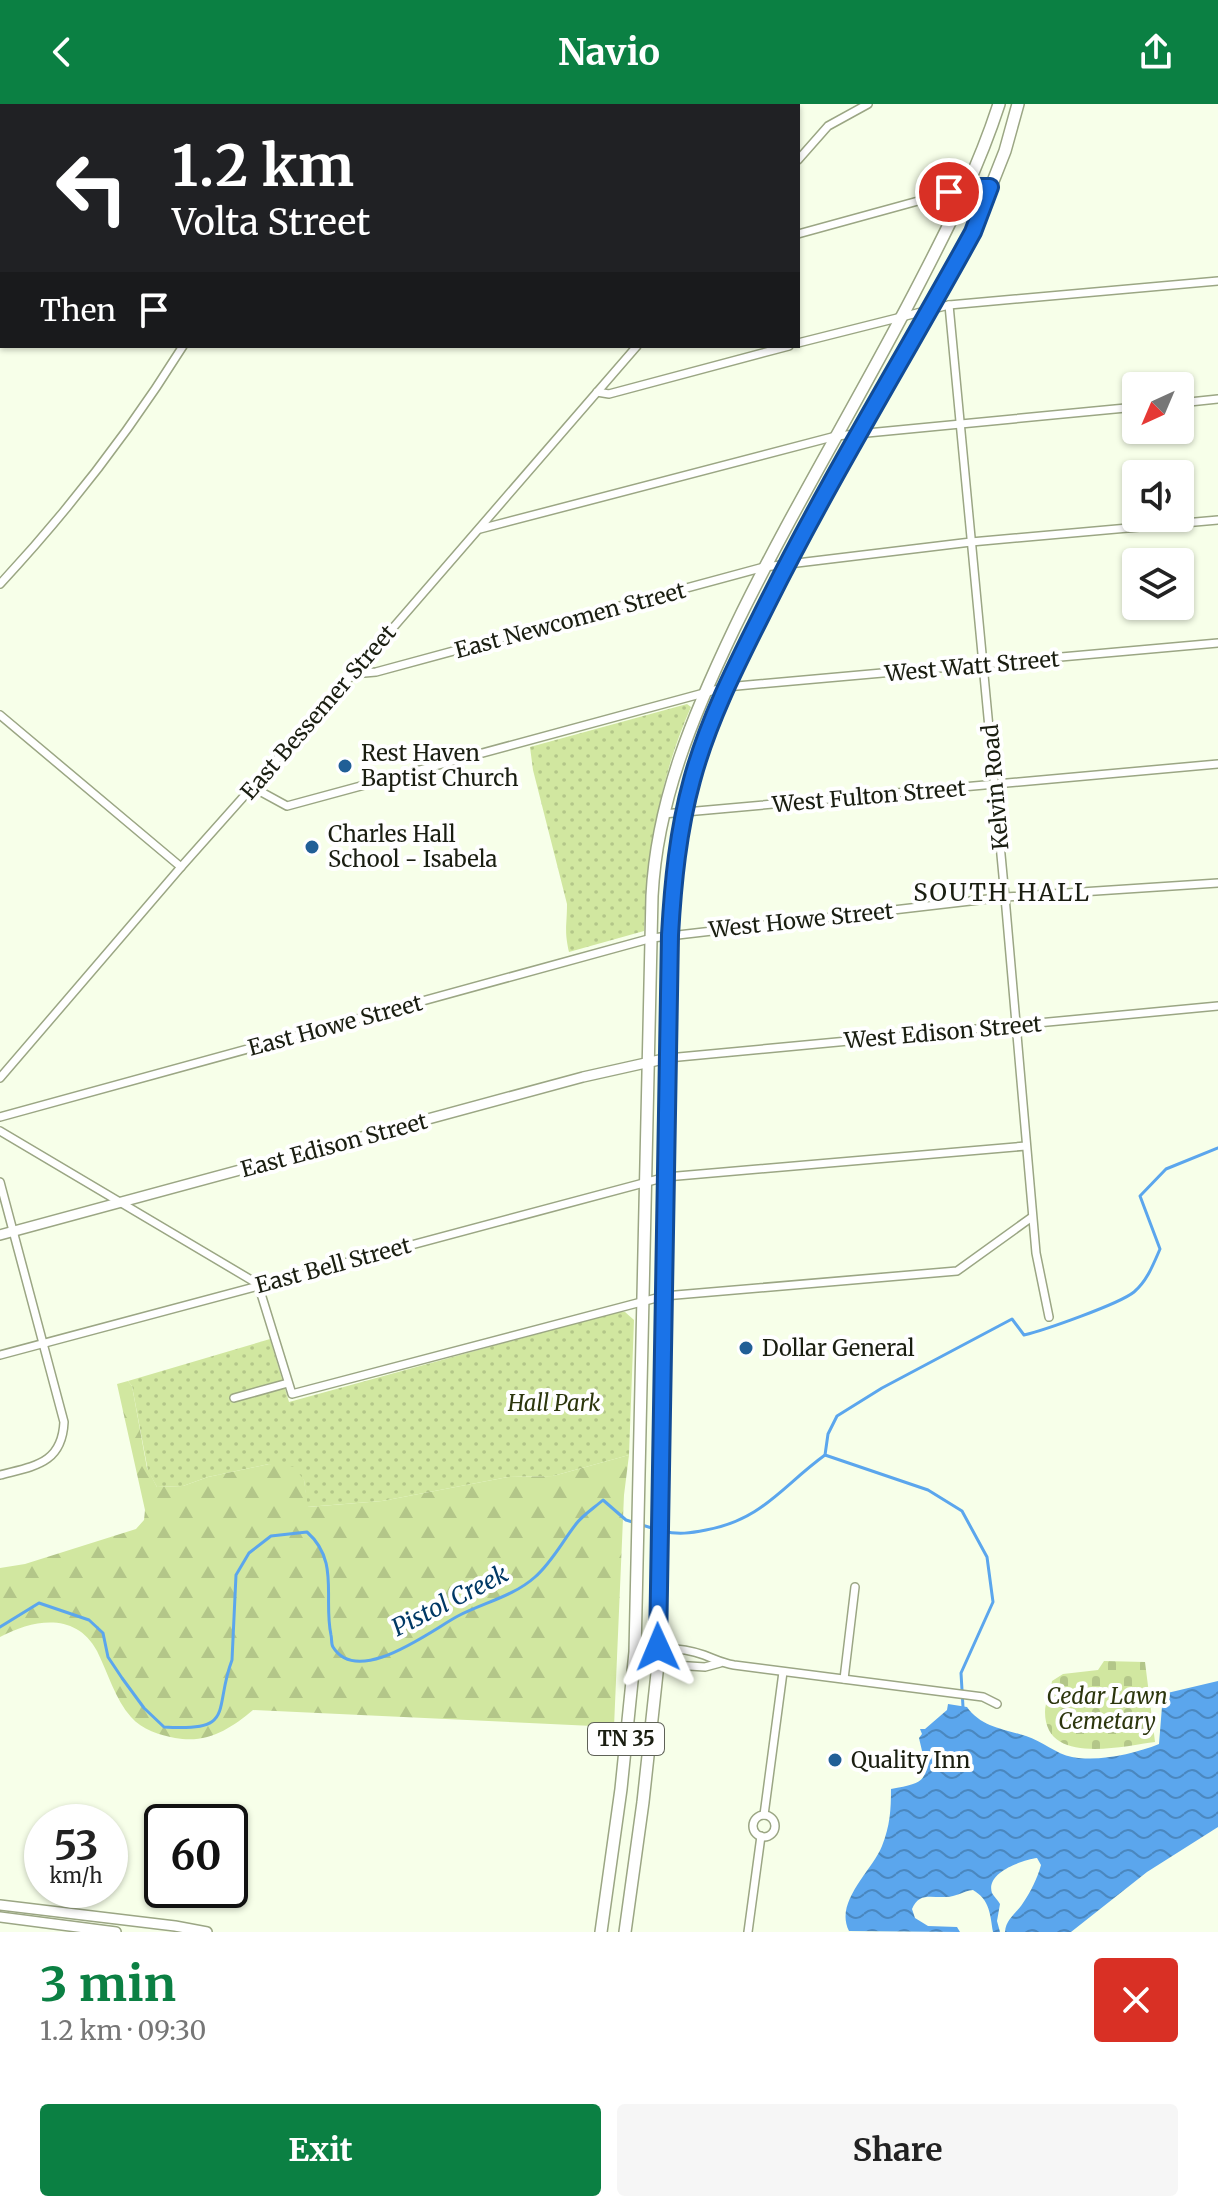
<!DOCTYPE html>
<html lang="en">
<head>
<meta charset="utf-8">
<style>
  :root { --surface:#fff; --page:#f6f6f6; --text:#222; --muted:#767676; --accent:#0b8043 }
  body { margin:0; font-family:Merriweather,serif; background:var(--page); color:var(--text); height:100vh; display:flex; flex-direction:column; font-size:30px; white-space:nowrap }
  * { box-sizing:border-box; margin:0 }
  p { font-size:26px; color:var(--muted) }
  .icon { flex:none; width:44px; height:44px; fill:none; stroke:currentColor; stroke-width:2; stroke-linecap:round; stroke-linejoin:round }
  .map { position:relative; height:1828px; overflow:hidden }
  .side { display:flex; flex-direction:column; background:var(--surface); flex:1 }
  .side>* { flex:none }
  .guide { position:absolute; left:0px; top:0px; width:800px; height:244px; box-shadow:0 2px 6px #0004; background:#202124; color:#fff; overflow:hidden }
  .needle { width:52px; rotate:224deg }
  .fabs { position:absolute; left:1122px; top:268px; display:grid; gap:16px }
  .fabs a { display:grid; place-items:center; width:72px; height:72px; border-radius:8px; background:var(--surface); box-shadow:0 2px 6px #0004; font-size:40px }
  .speed { position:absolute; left:24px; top:1700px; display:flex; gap:16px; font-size:40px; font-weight:700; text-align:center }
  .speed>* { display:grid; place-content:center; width:104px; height:104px; border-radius:50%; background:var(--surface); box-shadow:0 2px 6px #0004; line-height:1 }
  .speed small { font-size:20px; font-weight:400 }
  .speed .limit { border:4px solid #111; border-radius:12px; background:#fff; color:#111 }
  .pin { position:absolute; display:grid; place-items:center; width:68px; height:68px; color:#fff; margin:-34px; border:4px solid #fff; border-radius:50%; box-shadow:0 2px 8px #0007 }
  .me { position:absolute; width:88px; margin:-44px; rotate:359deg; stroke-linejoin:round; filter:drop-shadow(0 0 6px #0008) }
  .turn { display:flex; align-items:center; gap:28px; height:168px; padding:0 40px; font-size:36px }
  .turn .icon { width:104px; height:104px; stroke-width:2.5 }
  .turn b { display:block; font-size:56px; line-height:68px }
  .then { display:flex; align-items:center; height:76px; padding:0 40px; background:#0003; gap:16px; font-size:30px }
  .round { display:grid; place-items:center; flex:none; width:84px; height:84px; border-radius:8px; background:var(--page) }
  .head { display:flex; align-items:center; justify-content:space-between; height:136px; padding:0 40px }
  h1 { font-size:48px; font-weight:700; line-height:60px; color:var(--accent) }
  .cta { display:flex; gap:16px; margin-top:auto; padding:16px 40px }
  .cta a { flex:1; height:92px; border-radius:8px; background:var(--accent); color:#fff; font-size:32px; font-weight:700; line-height:92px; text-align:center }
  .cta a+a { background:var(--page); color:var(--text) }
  header { display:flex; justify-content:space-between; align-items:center; height:104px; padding:0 40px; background:var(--accent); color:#fff; font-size:36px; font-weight:700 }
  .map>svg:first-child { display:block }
  .grass { fill:url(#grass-dots) }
  .forest { fill:url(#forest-firs) }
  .cemetery { fill:url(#cemetery-stones) }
  .water { fill:url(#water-waves) }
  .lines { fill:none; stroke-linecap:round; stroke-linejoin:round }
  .stream { stroke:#5ba6ed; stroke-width:3 }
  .minor-casing { stroke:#9ba684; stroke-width:10 }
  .tertiary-casing { stroke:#9ba684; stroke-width:12 }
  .primary-casing { stroke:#9ba684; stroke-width:14 }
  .minor { stroke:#fff; stroke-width:7 }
  .tertiary { stroke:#fff; stroke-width:9 }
  .primary { stroke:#fff; stroke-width:11 }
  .route-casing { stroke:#114b97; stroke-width:20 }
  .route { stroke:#1a73e8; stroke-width:14 }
  .poi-dot { fill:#215f96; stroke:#fff; stroke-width:3 }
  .labels { text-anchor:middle; stroke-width:8; stroke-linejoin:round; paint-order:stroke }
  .shield { fill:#fff; stroke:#5f6258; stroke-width:2 }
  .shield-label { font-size:20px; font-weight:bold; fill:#1a1e11 }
  .street-label { font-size:22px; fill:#1a1e11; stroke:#fff }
  .poi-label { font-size:22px; fill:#1a1e11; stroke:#fff; text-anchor:start }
  .park-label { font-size:22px; font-style:italic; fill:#2c360d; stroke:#fff }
  .neighbourhood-label { font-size:24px; letter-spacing:2px; fill:#1a1e11; stroke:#fff }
  .water-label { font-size:24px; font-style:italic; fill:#003965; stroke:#fff }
</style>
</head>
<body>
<header><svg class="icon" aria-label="back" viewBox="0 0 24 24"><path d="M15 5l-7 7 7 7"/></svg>Navio<svg class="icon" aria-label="share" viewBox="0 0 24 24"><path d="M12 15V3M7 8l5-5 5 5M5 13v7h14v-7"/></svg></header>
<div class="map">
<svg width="1218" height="1828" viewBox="0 0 1218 1828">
  <defs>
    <pattern id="grass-dots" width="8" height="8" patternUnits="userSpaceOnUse" patternTransform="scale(2)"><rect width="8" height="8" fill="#d1e7a0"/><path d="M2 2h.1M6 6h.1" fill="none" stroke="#b3c689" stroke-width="1.8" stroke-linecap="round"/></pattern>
    <pattern id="forest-firs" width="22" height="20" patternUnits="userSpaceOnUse" patternTransform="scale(2)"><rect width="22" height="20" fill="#d1e7a0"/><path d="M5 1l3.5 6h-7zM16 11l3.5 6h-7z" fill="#b3c689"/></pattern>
    <pattern id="cemetery-stones" width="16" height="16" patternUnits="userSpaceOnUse" patternTransform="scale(2)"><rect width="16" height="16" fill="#d1e7a0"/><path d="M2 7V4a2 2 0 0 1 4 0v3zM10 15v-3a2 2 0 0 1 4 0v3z" fill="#b3c689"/></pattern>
    <pattern id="water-waves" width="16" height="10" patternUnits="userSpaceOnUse" patternTransform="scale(2)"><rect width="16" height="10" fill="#5ba6ed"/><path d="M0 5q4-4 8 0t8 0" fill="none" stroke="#4a87bf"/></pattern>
  </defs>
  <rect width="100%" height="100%" fill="#f7ffe9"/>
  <g class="grass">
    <path d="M687,600L691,603C659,675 648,749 644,827L569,848C564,826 567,822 567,800L533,666L530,643Z"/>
    <polygon points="617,1208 625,1208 634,1216 629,1351 553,1372 508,1373 382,1397 307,1403 304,1376 269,1360 208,1373 183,1382 157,1383 148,1367 132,1282 128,1277 270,1235 289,1298"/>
  </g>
  <path class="forest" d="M128,1277L132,1282L147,1364L157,1383L183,1382L208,1373L269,1360L294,1363L304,1376L308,1403L382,1397L508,1373L553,1372L629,1351L624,1391L614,1623L253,1606C230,1625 208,1640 175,1634C160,1631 142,1626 131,1613C115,1595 108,1569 97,1547C76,1508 34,1515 0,1533V1464L25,1460L136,1425L144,1416L145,1406L117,1280Z"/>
  <path class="cemetery" d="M1104,1557L1145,1558L1155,1638C1123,1642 1045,1662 1045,1608C1045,1598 1051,1588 1052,1577L1063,1570L1098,1566Z"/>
  <path class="water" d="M1218,1577V1723L1147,1768L1071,1828H1005C1006,1815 1016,1810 1023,1799C1031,1787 1037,1775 1041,1761L1037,1754C1023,1756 985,1768 992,1789C994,1793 998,1796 1000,1800L997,1817L1000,1828H993C990,1810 990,1796 973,1786C963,1787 956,1793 946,1793C931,1794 919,1788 912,1805L915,1814L928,1822L957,1823L960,1828L849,1827C834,1798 872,1767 882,1742C890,1722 891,1706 891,1685C933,1678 928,1673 919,1634L922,1630L920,1625H925L947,1606L948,1600L967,1603C981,1623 1004,1625 1026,1632C1042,1637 1056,1650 1072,1653C1099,1658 1134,1650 1159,1640L1163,1590Z"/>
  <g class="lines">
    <g class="stream">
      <polyline points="825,1351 928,1386 962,1407 987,1453 993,1498 961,1569 963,1603"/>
      <path d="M663,1427C678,1431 691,1429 706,1426C762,1416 781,1383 825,1351L828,1330L837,1312L882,1284L1012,1215L1024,1231C1045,1226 1119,1200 1134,1188C1147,1177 1153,1161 1160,1145L1140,1092L1166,1065L1218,1044"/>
      <path d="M0,1523L39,1499L89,1516L103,1529L108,1553L122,1574L144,1604L164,1623C237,1628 213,1606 232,1556L236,1471L249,1449L271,1432L307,1428C340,1457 323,1494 331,1531C332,1535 331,1540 333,1543C358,1584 433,1525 458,1512C483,1499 514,1492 535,1473C552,1458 562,1438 576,1420C583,1411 594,1404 603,1396L626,1416L655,1425"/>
    </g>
    <g class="minor-casing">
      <g id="minor">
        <polyline points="366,2 368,0"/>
        <polyline points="798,56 828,22 868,0"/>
        <polyline points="798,130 969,83 990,83"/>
        <polyline points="949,201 1005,793 1036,1149 1049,1213"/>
        <polyline points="798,239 949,201 1218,177"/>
        <polyline points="597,288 609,290 789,242"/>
        <polyline points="1180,299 1218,295"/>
        <polyline points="480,425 836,332 1136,303"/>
        <path d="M0,480C68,407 130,327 183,242"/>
        <polyline points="353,570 376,568 764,463 971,438 1218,416"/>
        <polyline points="0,611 181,763"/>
        <polyline points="252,683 287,702 726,583 1218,539"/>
        <polyline points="663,710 1218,660"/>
        <polyline points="668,954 1218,902"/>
        <polyline points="0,974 181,763 353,570 637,242"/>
        <polyline points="0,1013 652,834 1005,793 1218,779"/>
        <polyline points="0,1027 258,1180 292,1290 664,1192 957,1167 1032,1113"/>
        <path d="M0,1078L64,1318C62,1360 34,1362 0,1371"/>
        <polyline points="0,1251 666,1073 1026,1042"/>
        <polyline points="234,1294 288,1279"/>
        <path d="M635,1548C657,1543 682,1543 704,1551C715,1555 722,1559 734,1561L983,1593L997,1600"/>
        <polyline points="635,1548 658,1560 705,1563 720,1559"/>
        <polyline points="844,1575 855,1483"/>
        <polyline points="764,1711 783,1568"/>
        <circle cx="764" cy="1722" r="11"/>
        <polyline points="748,1828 761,1732"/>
      </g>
    </g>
    <g class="tertiary-casing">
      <g id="tertiary">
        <polyline points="0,1131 583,973 668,954"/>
        <polyline points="0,1801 175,1822 207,1828"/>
        <polyline points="0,1813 116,1828"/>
      </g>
    </g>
    <g class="primary-casing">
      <g id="primary">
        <path d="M601,1828L621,1685L635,1548L652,792C657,695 694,609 735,523C792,405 861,293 921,176C951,118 979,62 999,0"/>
        <polyline points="625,1828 643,1698 658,1560 670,831 675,758 684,709 700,650 726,583 788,460 973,128 1005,47 1018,0"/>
      </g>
    </g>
    <use href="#minor" class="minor"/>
    <use href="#tertiary" class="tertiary"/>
    <use href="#primary" class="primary"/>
  </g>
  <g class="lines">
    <g class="route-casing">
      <path id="route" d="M658,1543L670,831C673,778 678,727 692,676C709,613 739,556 768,498C831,372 905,252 973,128L990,83H969L949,88"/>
    </g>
    <use href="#route" class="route"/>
  </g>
  <g class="poi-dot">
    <circle cx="345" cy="662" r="8"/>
    <circle cx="312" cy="743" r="8"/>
    <circle cx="746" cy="1244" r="8"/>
    <circle cx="835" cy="1656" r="8"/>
  </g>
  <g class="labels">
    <rect class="shield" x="588" y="1619" width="76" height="32" rx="6"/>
    <g class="shield-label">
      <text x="626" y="1642">TN 35</text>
    </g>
    <g class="street-label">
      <text transform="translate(570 516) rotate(-15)" y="8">East Newcomen Street</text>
      <text transform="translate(972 562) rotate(-5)" y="8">West Watt Street</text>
      <text transform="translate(318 608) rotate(-49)" y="8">East Bessemer Street</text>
      <text transform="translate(995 683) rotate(-95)" y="8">Kelvin Road</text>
      <text transform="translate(869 692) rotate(-5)" y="8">West Fulton Street</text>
      <text transform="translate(801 816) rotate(-6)" y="8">West Howe Street</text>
      <text transform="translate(335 921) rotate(-15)" y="8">East Howe Street</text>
      <text transform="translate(943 928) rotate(-5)" y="8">West Edison Street</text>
      <text transform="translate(334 1041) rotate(-15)" y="8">East Edison Street</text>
      <text transform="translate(333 1161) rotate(-15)" y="8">East Bell Street</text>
    </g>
    <g class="poi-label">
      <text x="361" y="657">Rest Haven<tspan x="361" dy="25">Baptist Church</tspan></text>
      <text x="328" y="738">Charles Hall<tspan x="328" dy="25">School - Isabela</tspan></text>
      <text x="762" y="1252">Dollar General</text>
      <text x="851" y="1664">Quality Inn</text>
    </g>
    <g class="park-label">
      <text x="554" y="1307">Hall Park</text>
      <text x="1107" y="1600">Cedar Lawn<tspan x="1107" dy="25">Cemetary</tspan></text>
    </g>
    <g class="neighbourhood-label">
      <text x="1002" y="797">SOUTH HALL</text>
    </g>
    <g class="water-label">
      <text transform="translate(450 1497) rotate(-27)" y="8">Pistol Creek</text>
    </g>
  </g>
</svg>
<div class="fabs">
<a><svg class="needle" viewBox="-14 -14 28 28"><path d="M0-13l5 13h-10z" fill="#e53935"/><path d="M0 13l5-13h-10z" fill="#767676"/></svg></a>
<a><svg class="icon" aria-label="sound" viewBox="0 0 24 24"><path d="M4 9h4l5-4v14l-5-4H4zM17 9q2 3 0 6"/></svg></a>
<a><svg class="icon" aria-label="layers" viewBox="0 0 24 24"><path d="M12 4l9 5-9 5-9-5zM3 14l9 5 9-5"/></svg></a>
</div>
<div class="speed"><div>53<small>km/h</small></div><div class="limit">60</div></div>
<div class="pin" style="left:949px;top:88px;background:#d93025"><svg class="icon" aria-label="arrive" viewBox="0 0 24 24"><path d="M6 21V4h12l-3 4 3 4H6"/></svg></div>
<svg class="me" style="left:658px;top:1543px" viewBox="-20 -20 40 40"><path d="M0-17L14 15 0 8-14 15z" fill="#1a73e8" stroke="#fff" stroke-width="4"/></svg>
<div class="guide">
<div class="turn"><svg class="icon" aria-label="left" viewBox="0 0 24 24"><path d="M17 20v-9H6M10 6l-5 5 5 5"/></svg><div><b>1.2 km</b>Volta Street</div></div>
<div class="then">Then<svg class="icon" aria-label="arrive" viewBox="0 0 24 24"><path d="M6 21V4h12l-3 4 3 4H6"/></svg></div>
</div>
</div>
<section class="side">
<div class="head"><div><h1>3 min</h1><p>1.2 km · 09:30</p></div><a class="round" style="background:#d93025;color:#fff"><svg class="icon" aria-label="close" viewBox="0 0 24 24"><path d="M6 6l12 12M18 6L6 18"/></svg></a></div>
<div class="cta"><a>Exit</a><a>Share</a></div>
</section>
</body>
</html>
